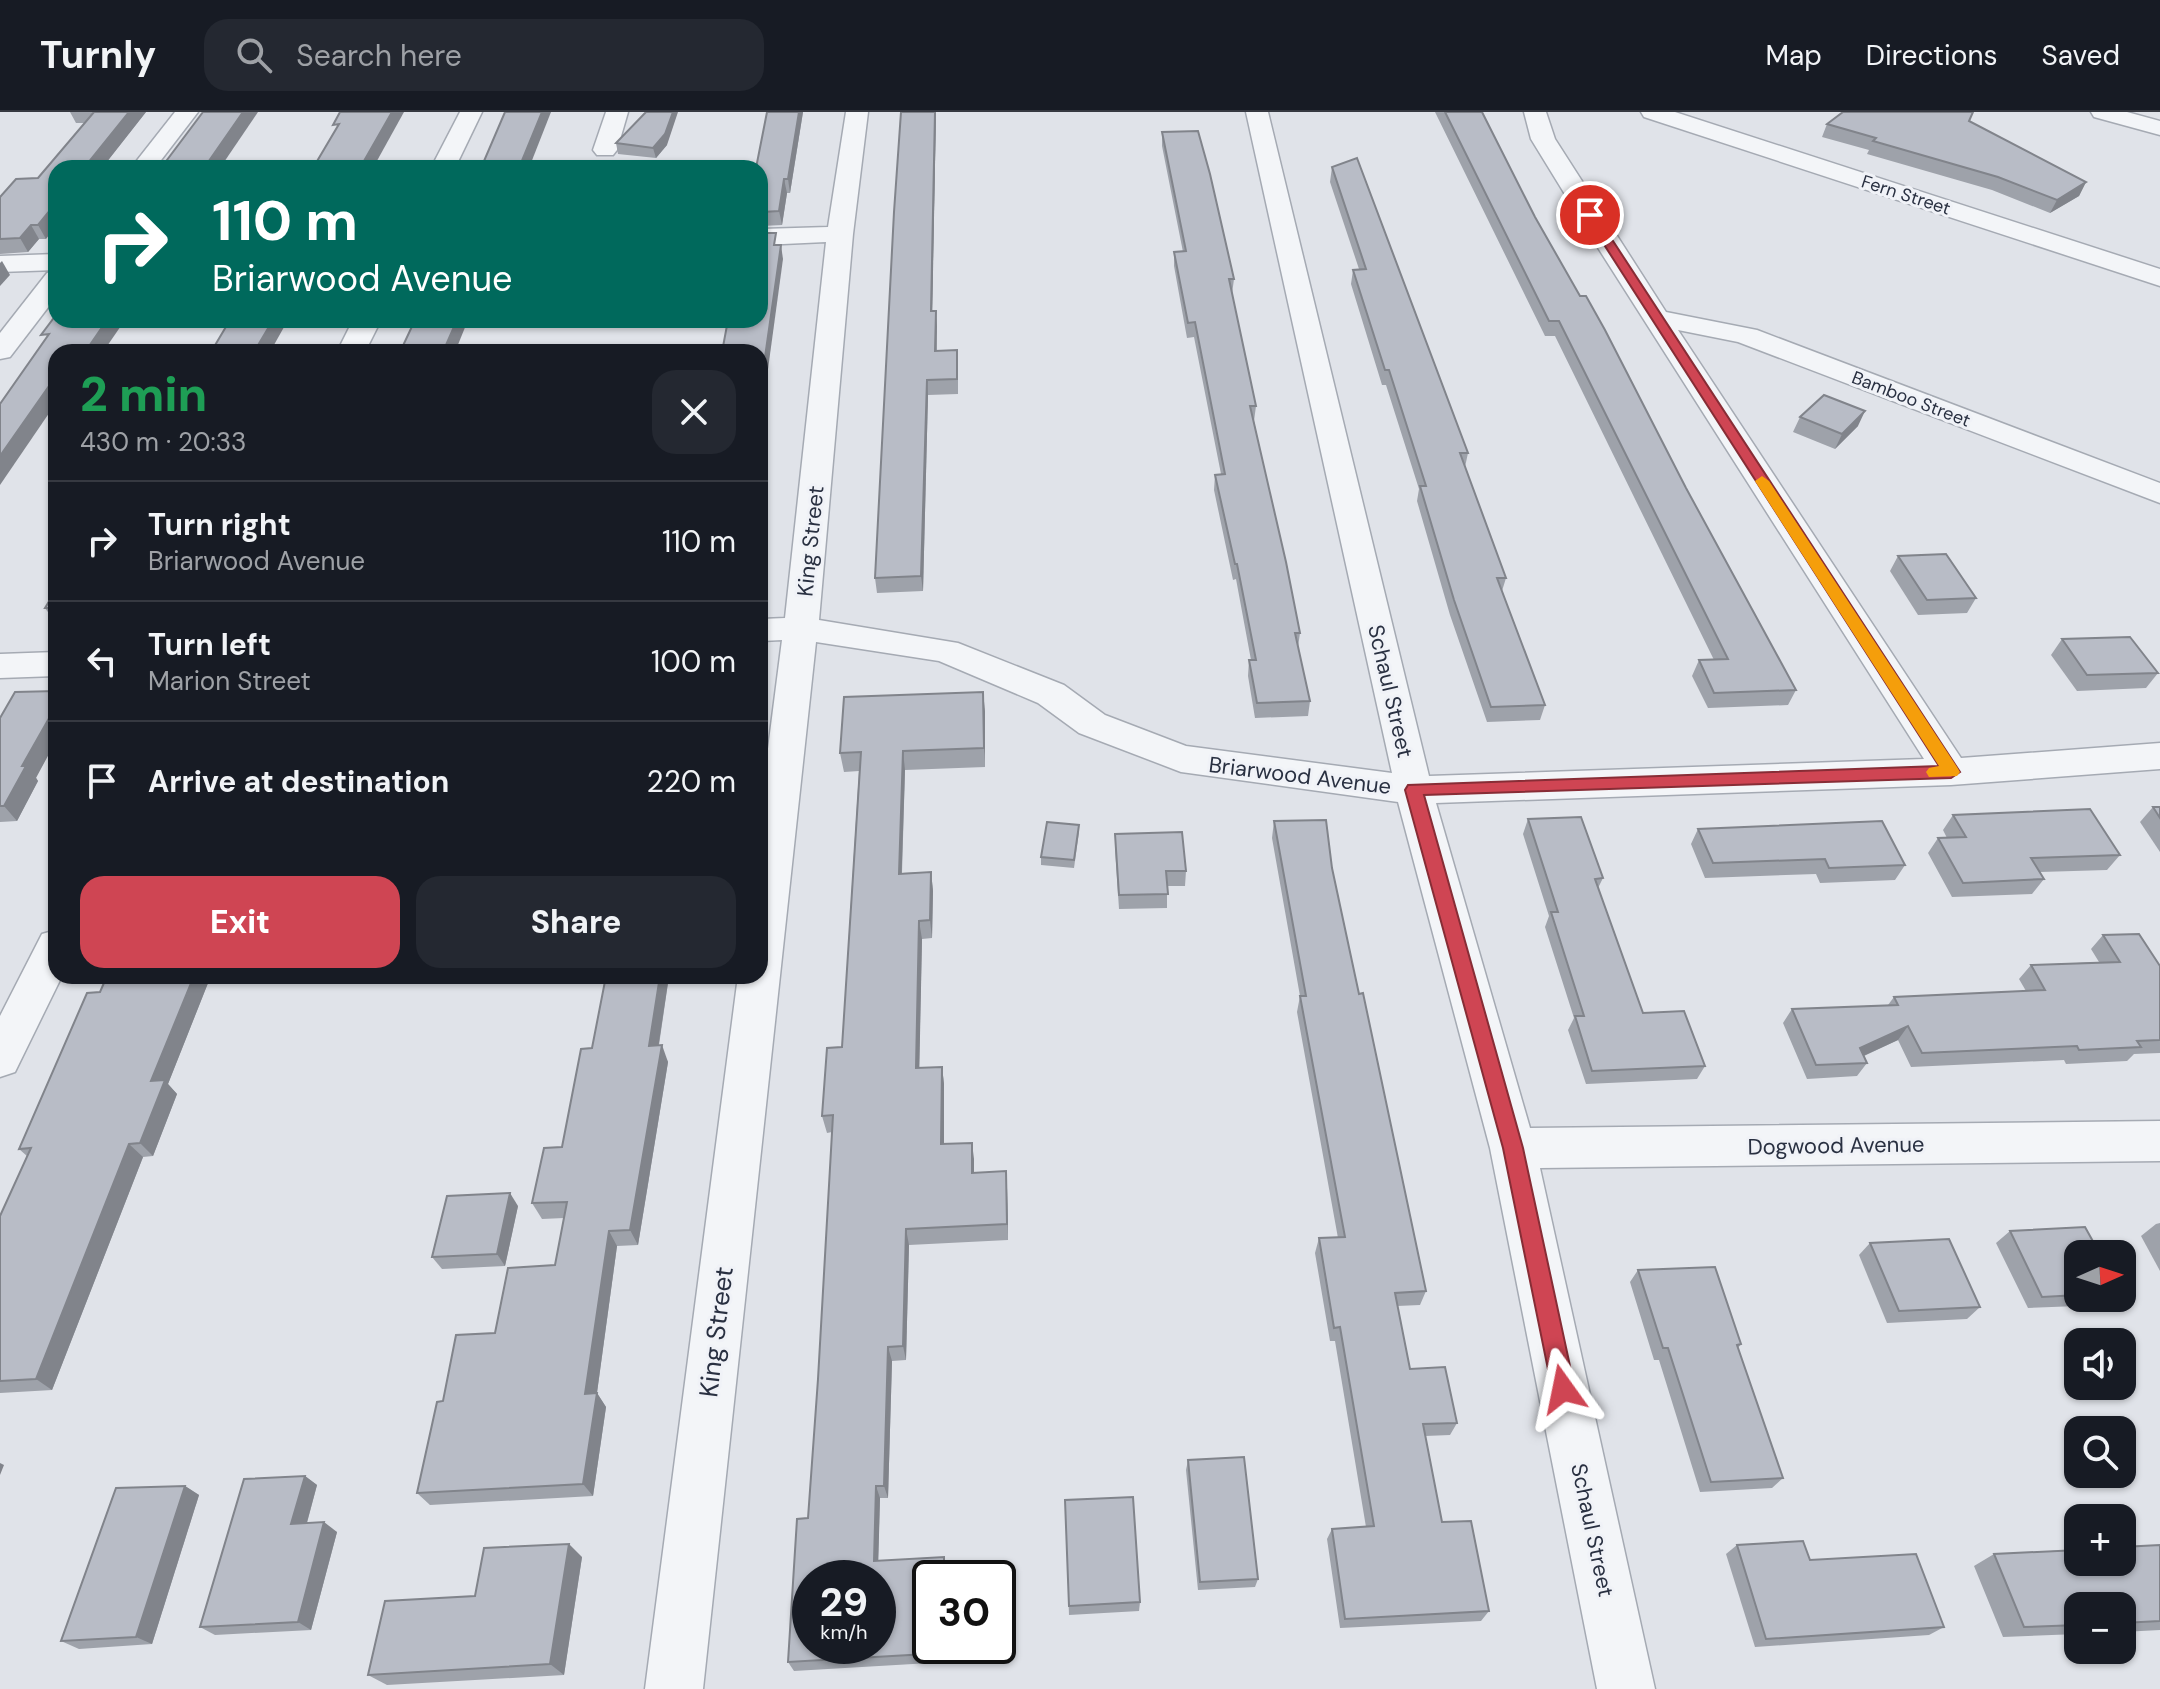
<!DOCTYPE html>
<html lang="en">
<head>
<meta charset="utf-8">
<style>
  :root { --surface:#171b24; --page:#242831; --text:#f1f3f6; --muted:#9ea1a6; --line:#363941; --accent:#cf4553 }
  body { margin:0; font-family:"DM Sans",sans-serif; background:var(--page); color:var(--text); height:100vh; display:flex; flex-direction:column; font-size:30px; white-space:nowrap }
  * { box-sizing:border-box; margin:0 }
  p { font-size:26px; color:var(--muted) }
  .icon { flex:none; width:44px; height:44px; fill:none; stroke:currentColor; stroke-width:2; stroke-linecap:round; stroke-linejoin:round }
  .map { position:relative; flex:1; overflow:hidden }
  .drawer { position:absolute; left:48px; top:232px; width:720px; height:640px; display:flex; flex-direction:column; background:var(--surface); border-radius:24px; box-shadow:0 2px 6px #0004 }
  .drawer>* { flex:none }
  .hud { position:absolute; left:48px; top:48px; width:720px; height:168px; border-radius:24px; box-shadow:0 2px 6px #0004; background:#00695c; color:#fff; overflow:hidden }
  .needle { width:52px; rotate:87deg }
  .buttons { position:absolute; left:2064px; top:1128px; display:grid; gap:16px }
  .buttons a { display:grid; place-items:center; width:72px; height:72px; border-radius:16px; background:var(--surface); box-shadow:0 2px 6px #0004; font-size:40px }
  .speed { position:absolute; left:792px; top:1448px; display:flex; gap:16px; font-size:40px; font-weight:700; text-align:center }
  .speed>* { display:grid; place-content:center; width:104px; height:104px; border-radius:50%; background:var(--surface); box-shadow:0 2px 6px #0004; line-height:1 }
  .speed small { font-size:20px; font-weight:400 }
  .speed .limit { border:4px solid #111; border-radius:12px; background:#fff; color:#111 }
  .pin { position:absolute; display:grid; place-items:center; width:68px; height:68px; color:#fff; margin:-34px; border:4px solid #fff; border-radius:50%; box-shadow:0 2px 8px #0007 }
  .me { position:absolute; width:88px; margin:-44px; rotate:348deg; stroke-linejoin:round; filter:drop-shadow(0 0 6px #0008) }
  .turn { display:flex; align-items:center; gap:28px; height:168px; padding:0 32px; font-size:36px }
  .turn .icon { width:104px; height:104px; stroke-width:2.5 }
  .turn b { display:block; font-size:56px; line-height:68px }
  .round { display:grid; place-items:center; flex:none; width:84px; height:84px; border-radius:24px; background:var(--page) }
  .overview { display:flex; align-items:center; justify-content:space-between; height:136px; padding:0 32px }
  h1 { font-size:48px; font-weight:800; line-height:60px; color:#1e9e55 }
  .cta { display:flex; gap:16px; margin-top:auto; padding:16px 32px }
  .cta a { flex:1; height:92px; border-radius:24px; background:var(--accent); color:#fff; font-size:32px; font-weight:800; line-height:92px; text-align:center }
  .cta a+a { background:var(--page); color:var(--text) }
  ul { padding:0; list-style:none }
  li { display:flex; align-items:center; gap:24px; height:120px; padding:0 32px; border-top:2px solid var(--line) }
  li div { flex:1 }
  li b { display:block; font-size:30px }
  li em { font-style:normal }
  header { display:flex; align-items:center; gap:48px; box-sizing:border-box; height:112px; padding:0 40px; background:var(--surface); border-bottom:2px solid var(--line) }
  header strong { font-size:38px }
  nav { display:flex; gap:44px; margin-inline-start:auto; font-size:28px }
  .search { width:560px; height:72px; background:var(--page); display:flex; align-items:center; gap:20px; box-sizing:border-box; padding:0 28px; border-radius:24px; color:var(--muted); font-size:30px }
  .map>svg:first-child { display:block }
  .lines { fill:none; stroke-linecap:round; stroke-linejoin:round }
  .minor-casing { stroke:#a5aab3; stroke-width:3 }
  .minor { fill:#f3f5f8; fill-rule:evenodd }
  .wall { fill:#9ea2aa }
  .shaded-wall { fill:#81848b }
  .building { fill:#b8bcc6; stroke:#81848b; stroke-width:2; fill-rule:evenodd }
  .route { fill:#cf4553; stroke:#872d36; stroke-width:2 }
  .slow { fill:#f59e0b }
  .labels { text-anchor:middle; stroke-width:6; stroke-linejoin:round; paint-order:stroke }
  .far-street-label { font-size:18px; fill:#293041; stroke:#f0f2f7 }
  .street-label { font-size:22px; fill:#293041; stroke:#f0f2f7 }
  .near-street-label { font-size:26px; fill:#293041; stroke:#f0f2f7 }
</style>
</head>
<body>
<header>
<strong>Turnly</strong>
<div class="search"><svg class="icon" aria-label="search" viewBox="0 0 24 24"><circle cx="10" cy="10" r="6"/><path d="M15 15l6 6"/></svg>Search here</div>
<nav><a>Map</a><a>Directions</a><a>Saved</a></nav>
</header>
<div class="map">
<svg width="2160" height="1577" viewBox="0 0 2160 1577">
  <rect width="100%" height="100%" fill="#e0e3e9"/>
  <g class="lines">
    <g class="minor-casing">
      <g id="minor">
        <polygon points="175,0 198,0 155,56 131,56"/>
        <polygon points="460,0 482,0 455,56 431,56"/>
        <polygon points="606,0 628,0 617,38 613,43 597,43 593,38"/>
        <polygon points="846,0 868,0 853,122 819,508 958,531 1064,573 1105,603 1186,634 1392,661 1246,0 1268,0 1429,664 1924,647 1593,128 1531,27 1524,0 1546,0 1555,27 1666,200 1757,218 2160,371 2160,391 1738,230 1678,218 1961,646 2160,631 2160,657 1951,673 1436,691 1530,1016 2160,1009 2160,1049 1540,1056 1655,1577 1597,1577 1490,1036 1398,690 1181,660 1079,621 1038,591 939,549 816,530 703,1577 645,1577 738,864 760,864 760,699 782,528 760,529 760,507 785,506 826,130 760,133 760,117 828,115"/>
        <polygon points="1641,0 1675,0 2160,157 2160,174 1644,5"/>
        <polygon points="2091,0 2127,0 2160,9 2160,23 2094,5"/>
        <polygon points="56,142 56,158 0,160 0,144"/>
        <polygon points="56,159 56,185 10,245 0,247 0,221 47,161"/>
        <polygon points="353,208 381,208 365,240 337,240"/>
        <polygon points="56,540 56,564 0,566 0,542"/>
        <polygon points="56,818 56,864 62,864 15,960 0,965 0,904 42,822"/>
      </g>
    </g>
    <use href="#minor" class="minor"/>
  </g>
  <g class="wall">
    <polygon points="70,0 146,0 102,56 56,56 46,127 39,127 28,140 0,142 0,85 38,66 85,11 76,11"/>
    <polygon points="767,0 803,0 790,81 787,81 782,113 760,114 760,56"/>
    <polygon points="901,0 936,0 932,199 936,199 937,238 958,253 958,282 928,283 923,479 877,481 875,466"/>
    <polygon points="1435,0 1482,0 1535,105 1796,578 1788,593 1708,596 1692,564 1699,548 1714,548 1555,224 1545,224"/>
    <polygon points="1969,9 2086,70 2079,84 2050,101 1992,78 1867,42 1869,38 1822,25 1827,12"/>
    <polygon points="1162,20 1234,167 1232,182 1256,294 1254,309 1300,521 1298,535 1310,589 1308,604 1255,606 1248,564 1249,548 1251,548 1236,467 1233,468 1214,378 1215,363 1221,362 1194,225 1187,226 1174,154 1174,140 1183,140 1162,34"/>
    <polygon points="616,31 667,33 656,46 618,42"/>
    <polygon points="1332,55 1468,341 1465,355 1506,466 1502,479 1545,593 1540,608 1487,610 1450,503 1417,389 1419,377 1386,273 1382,273 1351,172 1353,158 1359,157 1330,70"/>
    <polygon points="1800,305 1858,314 1835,337 1793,320"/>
    <polygon points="1898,444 1976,486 1967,501 1918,503 1890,459"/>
    <polygon points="45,496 56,496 56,511"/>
    <polygon points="2062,527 2158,561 2146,576 2077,579 2051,543"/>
    <polygon points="983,580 985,655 905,658 902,761 931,760 933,779 932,826 922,827 919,956 942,955 944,972 944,1032 974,1047 974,1061 1007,1076 1008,1128 909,1133 906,1248 892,1249 888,1386 880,1386 878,1448 947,1456 947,1466 930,1466 930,1534 947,1534 947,1550 794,1559 788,1550 808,1406 818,1267 832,1020 827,1021 822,1004 842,935 859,659 844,660 840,641"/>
    <polygon points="0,606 38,669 17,709 0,710"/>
    <polygon points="2153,695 2160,695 2160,740 2140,710"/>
    <polygon points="1953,703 2120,743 2107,758 2040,760 2044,767 2032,782 1952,785 1928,741 1938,726 1947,726 1943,718"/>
    <polygon points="1528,707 1603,766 1598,776 1643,901 1705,954 1697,967 1586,972 1568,918 1574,906 1545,815 1549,804 1523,722"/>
    <polygon points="1274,709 1332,756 1359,882 1426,1179 1420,1193 1397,1194 1410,1257 1457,1311 1450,1323 1425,1324 1442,1410 1489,1499 1481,1509 1340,1516 1327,1427 1332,1417 1366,1415 1335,1229 1330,1229 1315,1141 1319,1126 1338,1126 1297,900 1300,884 1272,726"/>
    <polygon points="1698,717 1905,753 1895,768 1820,771 1816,762 1705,766 1691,732"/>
    <polygon points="1079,720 1074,756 1041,753 1041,745"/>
    <polygon points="1115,722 1186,759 1185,774 1167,774 1167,796 1119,797 1115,736"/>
    <polygon points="2103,823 2160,854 2160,941 2134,942 2127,949 2066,952 2064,948 1911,955 1898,928 1864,944 1867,951 1857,964 1807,967 1783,911 1792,897 1888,893 1894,885 2026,879 2019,867 2031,853 2099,850 2091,837"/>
    <polygon points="606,864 669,864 659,933 668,950 638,1133 617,1134 597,1281 606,1295 593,1384 430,1393 417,1381 443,1289 495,1221 555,1153 564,1106 542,1107 532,1091 562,1035 592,936"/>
    <polygon points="210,866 168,972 177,982 153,1044 143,1045 52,1278 0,1281 0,1104 27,1044 19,1037 100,880"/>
    <polygon points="518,1094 505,1154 442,1157 432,1145"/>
    <polygon points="2160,1111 2160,1159 2141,1124 2156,1112"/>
    <polygon points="2010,1119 2078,1142 2078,1186 2113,1186 2104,1193 2028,1196 1996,1131"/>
    <polygon points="1870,1131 1980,1195 1967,1207 1887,1211 1859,1143"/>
    <polygon points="1638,1158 1741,1232 1738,1236 1783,1366 1772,1376 1700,1380 1659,1248 1654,1248 1630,1170"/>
    <polygon points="1188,1348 1258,1467 1255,1475 1198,1478 1186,1358"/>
    <polygon points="305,1364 317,1373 307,1411 337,1420 311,1518 215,1523 200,1515"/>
    <polygon points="185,1374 199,1383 152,1532 79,1537 61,1529"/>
    <polygon points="1065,1388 1140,1490 1139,1499 1069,1503"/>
    <polygon points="1737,1433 1944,1515 1929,1523 1755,1535 1726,1442"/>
    <polygon points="2160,1433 2160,1518 2122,1520 2122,1494 2078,1494 2078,1522 2003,1525 1974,1454 1994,1442"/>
    <polygon points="582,1445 564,1563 387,1573 368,1563 475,1484"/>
  </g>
  <g class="shaded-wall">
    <polygon points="129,0 146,0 102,56 84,56"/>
    <polygon points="243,0 258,0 220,56 204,56"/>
    <polygon points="392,0 404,0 373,56 360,56"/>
    <polygon points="542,0 551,0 529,56 519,56"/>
    <polygon points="673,0 678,0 667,33 656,46 653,36"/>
    <polygon points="799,0 803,0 790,81 788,67"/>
    <polygon points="935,0 936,0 932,214 931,199"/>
    <polygon points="784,67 787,81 782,113 779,99"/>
    <polygon points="2086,70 2079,84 2050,101 2057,88"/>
    <polygon points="56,91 56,114 46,127 38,113"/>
    <polygon points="31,113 39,127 28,140 20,126"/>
    <polygon points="781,133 783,147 760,316 760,280"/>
    <polygon points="2,149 10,163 0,174 0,151"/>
    <polygon points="936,199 937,214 936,253 935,239"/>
    <polygon points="107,208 125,208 103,240 85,240"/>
    <polygon points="273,208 288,208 270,240 254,240"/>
    <polygon points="457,208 468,208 455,240 443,240"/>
    <polygon points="56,264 56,291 0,373 0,344"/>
    <polygon points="927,268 928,283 923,479 921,464"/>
    <polygon points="1865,299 1858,314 1835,337 1842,322"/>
    <polygon points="983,580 985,599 985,655 984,636"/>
    <polygon points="56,594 56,629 36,666 38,669 17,709 4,694 22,654"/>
    <polygon points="903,639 905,658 901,780 899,762"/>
    <polygon points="931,760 933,779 932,826 930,808"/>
    <polygon points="919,809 922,827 919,973 916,956"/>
    <polygon points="194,864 208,864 210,866 168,972 177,982 153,1044 140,1031 151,969"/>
    <polygon points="660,864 669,864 656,950 649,934"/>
    <polygon points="1908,914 1898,928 1850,950 1860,936"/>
    <polygon points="662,933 668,950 638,1133 630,1118"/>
    <polygon points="942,955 944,972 944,1049 941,1032"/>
    <polygon points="972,1031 974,1047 974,1077 972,1061"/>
    <polygon points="129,1032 143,1045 52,1278 36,1267"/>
    <polygon points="1006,1059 1007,1076 1008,1128 1007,1112"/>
    <polygon points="510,1081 518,1094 505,1154 497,1142"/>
    <polygon points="906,1117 909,1133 906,1248 903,1234"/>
    <polygon points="609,1119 617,1134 595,1295 585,1282"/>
    <polygon points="888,1235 892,1249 888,1386 884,1374"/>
    <polygon points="597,1281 606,1295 593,1384 583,1372"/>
    <polygon points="0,1351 4,1353 0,1363"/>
    <polygon points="305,1364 317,1373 304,1421 291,1412"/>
    <polygon points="185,1374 199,1383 152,1532 136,1525"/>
    <polygon points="876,1374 880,1386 878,1460 874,1449"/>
    <polygon points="324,1410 337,1420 311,1518 298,1510"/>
    <polygon points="569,1432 582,1445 564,1563 550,1552"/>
    <polygon points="944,1445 947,1456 947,1466 944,1466"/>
    <polygon points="944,1534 947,1534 947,1550 944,1541"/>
  </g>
  <g class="building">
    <polygon points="94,0 129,0 84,56 56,56 56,91 38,113 31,113 20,126 0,127 0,85 16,67 38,66"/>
    <polygon points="203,0 243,0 204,56 161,56"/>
    <polygon points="340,0 392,0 360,56 313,56 339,12 333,13"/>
    <polygon points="505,0 542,0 519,56 481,56"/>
    <polygon points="646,0 673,0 665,22 653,36 616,31"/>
    <polygon points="767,0 799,0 788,67 784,67 779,99 760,100 760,56 756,56"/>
    <polygon points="901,0 935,0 931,199 936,199 935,239 957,238 957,267 927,268 921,464 875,466 894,100"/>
    <polygon points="1445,0 1482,0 1535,105 1580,184 1586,184 1605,218 1686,376 1796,578 1714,581 1699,548 1728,547 1559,209 1549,209"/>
    <polygon points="1843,0 1973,0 1969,9 2086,70 2057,88 1998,65 1873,29 1876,26 1827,12"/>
    <polygon points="1198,19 1210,62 1234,167 1229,167 1256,294 1250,294 1286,450 1300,521 1295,521 1310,589 1257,591 1249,548 1256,548 1237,452 1235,452 1215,363 1225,362 1195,210 1188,211 1174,140 1186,139 1162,20"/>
    <polygon points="1357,46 1468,341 1460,341 1506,466 1497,466 1545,593 1491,595 1454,488 1420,374 1426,374 1389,258 1385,258 1353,158 1366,157 1332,55"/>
    <polygon points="760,121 776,121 774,133 781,133 760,280 760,240 722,240 728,208 760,208"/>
    <polygon points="56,203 56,208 107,208 85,240 56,240 56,264 0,344 0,292 49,222 41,223"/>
    <polygon points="230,208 273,208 254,240 211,240"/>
    <polygon points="415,208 457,208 443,240 400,240"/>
    <polygon points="1824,283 1865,299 1842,322 1800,305"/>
    <polygon points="1946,442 1976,486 1927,488 1898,444"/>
    <polygon points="56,478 56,496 45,496"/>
    <polygon points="2130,525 2158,561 2087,563 2062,527"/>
    <polygon points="56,579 56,594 22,654 26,654 4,694 0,694 0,606 15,580"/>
    <path d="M983,580L984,636L903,639L899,762L931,760L930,808L919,809L916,956L942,955L941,1032L972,1031V1061L1006,1059L1007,1112L906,1117L903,1234L888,1235L884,1374H876L874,1449L944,1445V1466H930V1534H944V1541L788,1550L797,1407L808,1406L818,1267L833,1003L822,1004L827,936L842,935L861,640L840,641L844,585ZM810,1466H878V1534H810Z"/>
    <polygon points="2153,695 2160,695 2160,706"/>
    <polygon points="2090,697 2120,743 2031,746 2044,767 1963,771 1938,726 1966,725 1953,703"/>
    <polygon points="1581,705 1603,766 1595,767 1643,901 1684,899 1705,954 1592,959 1575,904 1584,904 1551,800 1558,800 1528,707"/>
    <polygon points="1326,708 1332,756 1359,882 1363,881 1426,1179 1395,1181 1410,1257 1445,1255 1457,1311 1423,1312 1442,1410 1471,1409 1489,1499 1345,1507 1332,1417 1374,1414 1340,1215 1334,1216 1319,1126 1345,1125 1300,884 1306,884 1274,709"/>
    <polygon points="1882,709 1905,753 1829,756 1825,747 1713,751 1698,717"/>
    <polygon points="1047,710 1079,713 1074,748 1041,745"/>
    <polygon points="1182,720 1186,759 1166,759 1168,782 1119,783 1115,722"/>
    <polygon points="2139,822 2160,854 2160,928 2137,929 2141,935 2079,938 2077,934 1922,941 1908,914 1860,936 1867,951 1816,953 1792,897 1898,893 1894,885 2045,878 2031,853 2120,850 2103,823"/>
    <polygon points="107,864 194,864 151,969 165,968 140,1031 129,1032 36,1267 0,1269 0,1104 31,1036 19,1037 87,881 100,880"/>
    <polygon points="606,864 660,864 649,934 662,933 630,1118 609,1119 585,1282 597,1281 583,1372 417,1381 437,1290 443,1289 456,1223 495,1221 508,1156 555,1153 567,1090 532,1091 544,1036 562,1035 581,937 592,936"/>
    <polygon points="510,1081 497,1142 432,1145 447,1084"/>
    <polygon points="2085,1115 2100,1142 2078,1142 2078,1183 2042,1185 2010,1119"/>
    <polygon points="1949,1127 1980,1195 1899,1199 1870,1131"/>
    <polygon points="1715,1155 1741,1232 1737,1233 1783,1366 1711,1370 1668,1236 1663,1236 1638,1158"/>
    <polygon points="1244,1345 1258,1467 1200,1470 1188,1348"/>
    <polygon points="305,1364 291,1412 324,1410 298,1510 200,1515 244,1367"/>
    <polygon points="185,1374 136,1525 61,1529 116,1376"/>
    <polygon points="1133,1385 1140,1490 1069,1494 1065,1388"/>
    <polygon points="1803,1429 1810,1448 1916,1442 1944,1515 1766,1527 1737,1433"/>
    <polygon points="569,1432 550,1552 368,1563 385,1489 475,1484 484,1436"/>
    <polygon points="2160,1433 2160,1509 2122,1511 2122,1494 2078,1494 2078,1513 2024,1515 1994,1442 2078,1438 2078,1450 2122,1450 2122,1435"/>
  </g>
  <polygon class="route" points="1590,100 1596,103 1960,660 1951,666 1424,683 1523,1036 1575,1277 1571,1285 1563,1288 1555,1285 1552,1277 1503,1036 1405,678 1408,673 1939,654 1585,103"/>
  <polygon class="slow" points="1762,364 1769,369 1957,655 1960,660 1957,664 1929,665 1926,660 1929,656 1939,654 1755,369"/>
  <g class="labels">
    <g class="far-street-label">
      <text transform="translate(1906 83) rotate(18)" y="6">Fern Street</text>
      <text transform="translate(1911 287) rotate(21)" y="6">Bamboo Street</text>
    </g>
    <g class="street-label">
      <text transform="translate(810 429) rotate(-84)" y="8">King Street</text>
      <text transform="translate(1391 579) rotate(77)" y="8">Schaul Street</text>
      <text transform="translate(1300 663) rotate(7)" y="8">Briarwood Avenue</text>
      <text transform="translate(1836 1033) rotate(-1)" y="8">Dogwood Avenue</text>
      <text transform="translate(1593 1418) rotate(78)" y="8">Schaul Street</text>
    </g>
    <g class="near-street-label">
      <text transform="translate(716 1220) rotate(-83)" y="9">King Street</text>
    </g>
  </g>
</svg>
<div class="buttons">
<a><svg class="needle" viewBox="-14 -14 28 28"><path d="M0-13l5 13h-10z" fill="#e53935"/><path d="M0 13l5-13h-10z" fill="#9ea1a6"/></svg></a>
<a><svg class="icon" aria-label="sound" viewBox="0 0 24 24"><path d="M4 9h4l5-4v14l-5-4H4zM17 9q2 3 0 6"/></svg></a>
<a><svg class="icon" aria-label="search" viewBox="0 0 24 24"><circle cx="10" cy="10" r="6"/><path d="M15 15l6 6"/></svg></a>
<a>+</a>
<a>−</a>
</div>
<div class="speed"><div>29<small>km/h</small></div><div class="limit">30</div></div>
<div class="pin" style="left:1590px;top:103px;background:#d93025"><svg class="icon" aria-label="arrive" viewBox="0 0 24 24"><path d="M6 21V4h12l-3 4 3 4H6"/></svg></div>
<svg class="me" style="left:1563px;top:1277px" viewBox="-20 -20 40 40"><path d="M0-17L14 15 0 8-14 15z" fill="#cf4553" stroke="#fff" stroke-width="4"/></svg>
<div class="hud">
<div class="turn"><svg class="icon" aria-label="right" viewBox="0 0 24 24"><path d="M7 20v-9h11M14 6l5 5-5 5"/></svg><div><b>110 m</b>Briarwood Avenue</div></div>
</div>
<section class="drawer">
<div class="overview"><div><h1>2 min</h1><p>430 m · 20:33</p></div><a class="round"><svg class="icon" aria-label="close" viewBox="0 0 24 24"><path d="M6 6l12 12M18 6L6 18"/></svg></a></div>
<ul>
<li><svg class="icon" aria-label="right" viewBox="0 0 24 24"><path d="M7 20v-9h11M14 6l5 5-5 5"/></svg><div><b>Turn right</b><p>Briarwood Avenue</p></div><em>110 m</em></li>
<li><svg class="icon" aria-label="left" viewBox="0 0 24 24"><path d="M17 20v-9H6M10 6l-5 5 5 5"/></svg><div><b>Turn left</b><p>Marion Street</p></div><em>100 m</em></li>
<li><svg class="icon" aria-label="arrive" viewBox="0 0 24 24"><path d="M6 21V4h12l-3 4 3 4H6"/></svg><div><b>Arrive at destination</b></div><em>220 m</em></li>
</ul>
<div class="cta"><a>Exit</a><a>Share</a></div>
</section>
</div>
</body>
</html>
